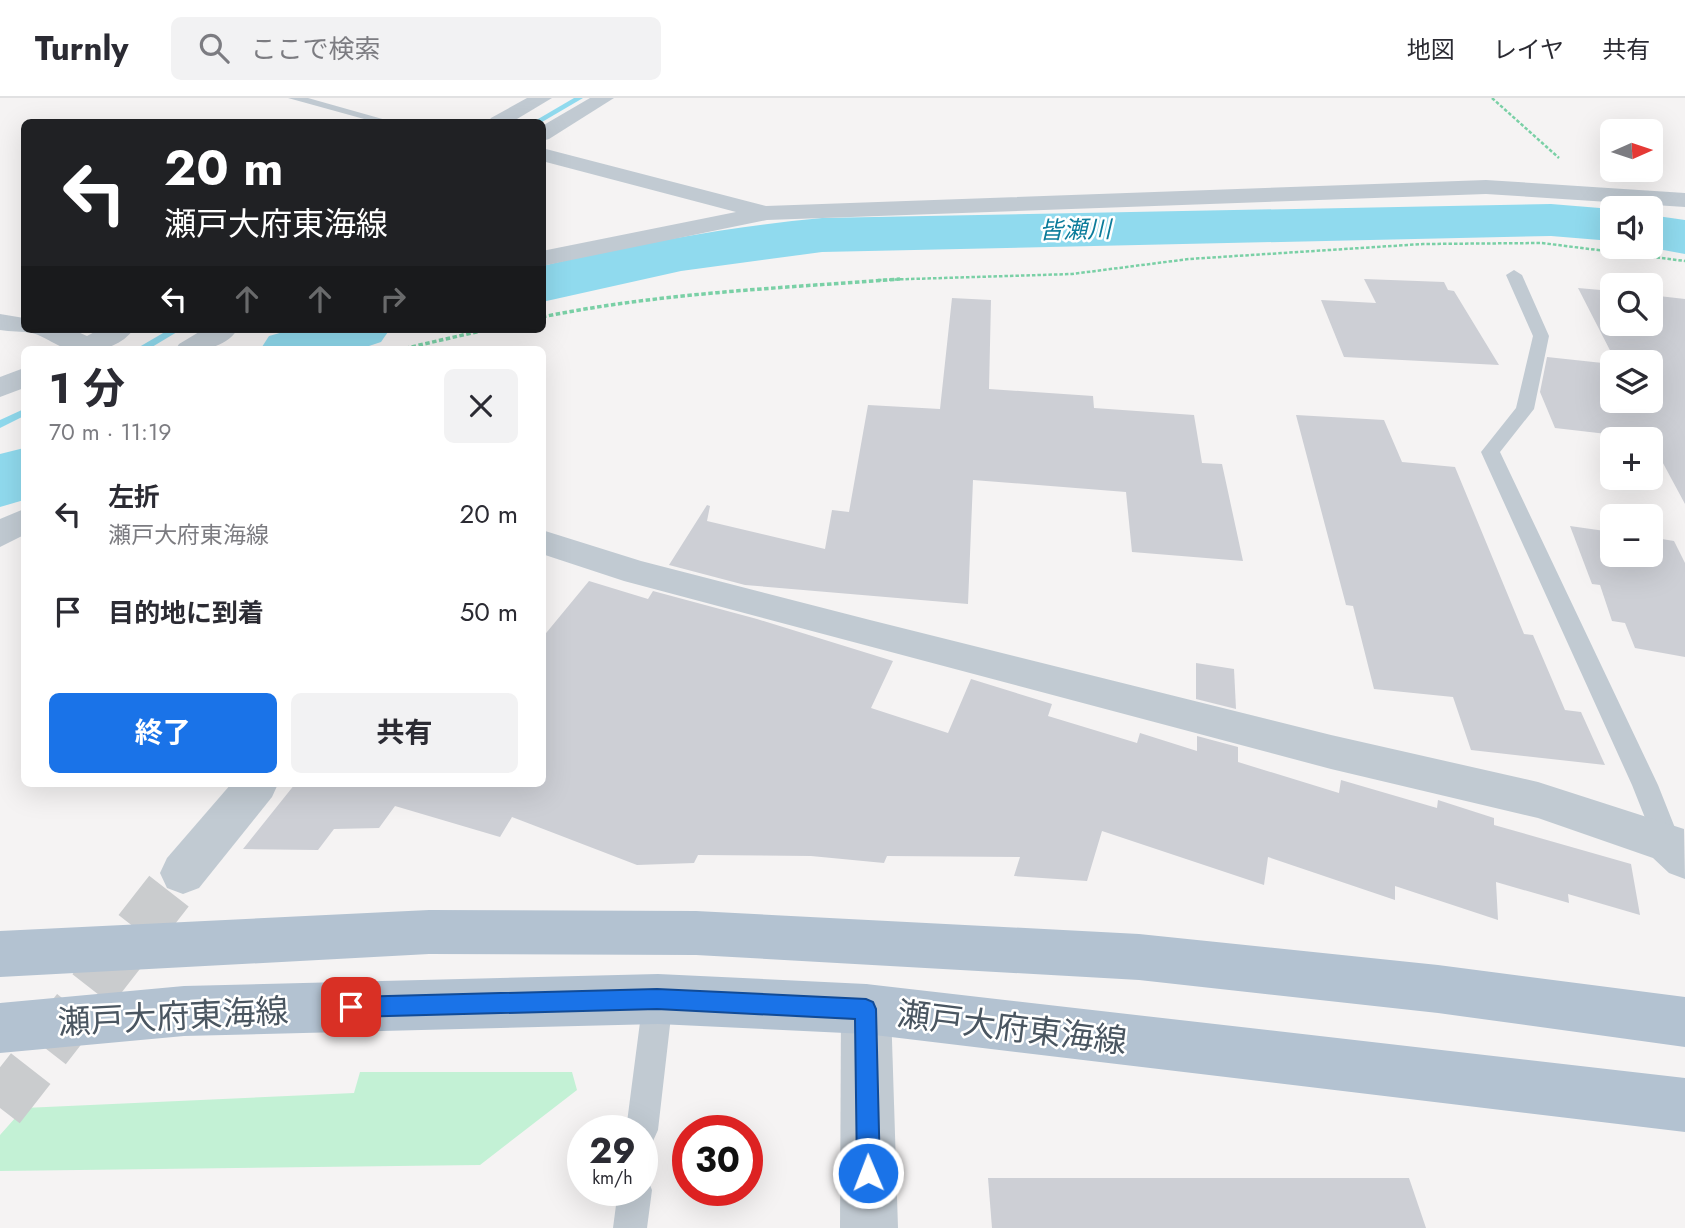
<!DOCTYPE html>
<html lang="ja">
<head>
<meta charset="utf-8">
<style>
  :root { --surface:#fff; --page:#f2f2f3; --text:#2b2b33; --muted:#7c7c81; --line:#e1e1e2; --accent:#1a73e8 }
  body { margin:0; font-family:Jost,"Noto Sans JP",sans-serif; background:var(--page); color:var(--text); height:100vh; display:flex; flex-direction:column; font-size:26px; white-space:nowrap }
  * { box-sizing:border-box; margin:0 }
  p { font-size:23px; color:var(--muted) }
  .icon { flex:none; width:38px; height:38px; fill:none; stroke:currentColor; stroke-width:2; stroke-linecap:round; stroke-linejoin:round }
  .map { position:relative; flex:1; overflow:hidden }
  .sheet { position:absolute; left:21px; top:248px; width:525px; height:441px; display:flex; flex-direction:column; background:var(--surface); border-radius:10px; box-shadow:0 7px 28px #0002 }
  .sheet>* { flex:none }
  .hud { position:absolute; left:21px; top:21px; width:525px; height:214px; border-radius:10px; box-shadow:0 7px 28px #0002; background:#202124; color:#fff; overflow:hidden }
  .needle { width:46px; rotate:87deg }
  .tools { position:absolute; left:1600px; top:21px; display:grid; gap:14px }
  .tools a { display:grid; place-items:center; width:63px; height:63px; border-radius:10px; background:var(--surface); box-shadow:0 7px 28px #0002; font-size:35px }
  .speed { position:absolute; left:567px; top:1017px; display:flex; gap:14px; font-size:35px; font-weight:700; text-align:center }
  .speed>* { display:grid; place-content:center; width:91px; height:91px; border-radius:50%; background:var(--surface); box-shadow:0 7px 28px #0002; line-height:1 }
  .speed small { font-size:18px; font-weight:400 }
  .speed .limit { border:10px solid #d22; background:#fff; color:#111 }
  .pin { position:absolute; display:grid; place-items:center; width:60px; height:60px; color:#fff; margin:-30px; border-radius:14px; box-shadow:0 4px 10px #0006 }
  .me { position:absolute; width:77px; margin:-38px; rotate:359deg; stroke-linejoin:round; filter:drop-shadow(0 0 5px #0008) }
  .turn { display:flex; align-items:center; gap:24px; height:147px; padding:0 28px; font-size:32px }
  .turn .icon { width:91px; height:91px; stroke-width:2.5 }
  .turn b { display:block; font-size:49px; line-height:60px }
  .lanes { display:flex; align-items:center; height:66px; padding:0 28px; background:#0003; justify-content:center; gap:35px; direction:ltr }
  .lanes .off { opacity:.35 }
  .round { display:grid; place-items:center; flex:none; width:74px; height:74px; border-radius:10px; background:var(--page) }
  .head { display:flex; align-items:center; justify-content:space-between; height:119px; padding:0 28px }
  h1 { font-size:42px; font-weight:700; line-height:52px }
  .cta { display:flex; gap:14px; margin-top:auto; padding:14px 28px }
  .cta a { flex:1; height:80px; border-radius:10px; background:var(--accent); color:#fff; font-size:28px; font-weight:700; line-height:80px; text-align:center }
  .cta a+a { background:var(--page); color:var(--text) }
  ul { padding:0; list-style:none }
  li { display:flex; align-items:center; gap:21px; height:98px; padding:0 28px }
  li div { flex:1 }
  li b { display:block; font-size:26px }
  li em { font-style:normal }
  header { display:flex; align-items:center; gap:42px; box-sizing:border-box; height:98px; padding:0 35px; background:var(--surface); border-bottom:2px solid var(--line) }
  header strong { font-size:33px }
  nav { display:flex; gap:38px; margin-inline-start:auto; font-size:24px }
  .search { width:490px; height:63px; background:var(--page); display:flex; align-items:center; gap:18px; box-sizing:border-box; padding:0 24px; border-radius:10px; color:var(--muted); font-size:26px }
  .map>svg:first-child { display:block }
  .green { fill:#c3f1d5 }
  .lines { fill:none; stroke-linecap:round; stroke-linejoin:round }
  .stream { fill:#90daee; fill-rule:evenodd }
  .river { fill:#90daee; fill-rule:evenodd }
  .building { fill:#cdcfd5 }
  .minor-tunnel { stroke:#caccce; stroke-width:50; stroke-dasharray:50 25; stroke-linecap:butt }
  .path-far1 { stroke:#7ad0a6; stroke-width:2.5; stroke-dasharray:3.5 2; stroke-linecap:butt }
  .path { stroke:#7ad0a6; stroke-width:3.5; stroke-dasharray:4.5 2.5; stroke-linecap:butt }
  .service { fill:#c1cad2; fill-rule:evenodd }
  .minor { fill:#c1cad2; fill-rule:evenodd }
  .primary { fill:#b3c2d1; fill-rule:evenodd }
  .route { fill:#1a73e8; stroke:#114b97; stroke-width:2 }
  .labels { text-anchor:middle; stroke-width:5; stroke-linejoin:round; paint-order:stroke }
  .far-water-label { font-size:24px; font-style:italic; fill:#0c7c9b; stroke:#fff }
  .near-street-label { font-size:33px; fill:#4a5661; stroke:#fff }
</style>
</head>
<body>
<header>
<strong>Turnly</strong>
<div class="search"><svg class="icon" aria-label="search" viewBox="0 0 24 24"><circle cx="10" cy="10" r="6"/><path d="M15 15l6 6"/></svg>ここで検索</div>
<nav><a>地図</a><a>レイヤ</a><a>共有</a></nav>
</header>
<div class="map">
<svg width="1685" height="1130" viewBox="0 0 1685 1130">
  <rect width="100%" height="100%" fill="#f5f3f3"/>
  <polygon class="green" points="360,974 572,974 577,992 480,1067 0,1073 0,1037 24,1010 354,995"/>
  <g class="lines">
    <g class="stream">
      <polygon points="574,0 583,0 542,24 533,24"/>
      <polygon points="170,231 182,231 147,252 134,252"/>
      <polygon points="24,311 24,318 0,330 0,322"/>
    </g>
    <g class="river">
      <path d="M1551,106L1612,111V143L1551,138L822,154L681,173L542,204V168C635,146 727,129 822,120Z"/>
      <polygon points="1650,117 1685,122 1685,156 1647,149 1650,149"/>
      <polygon points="294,231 390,231 381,244 357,252 260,252 269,238"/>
      <polygon points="24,350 24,402 0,409 0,356"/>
    </g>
  </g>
  <g class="building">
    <polygon points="1364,181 1444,184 1448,192 1454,193 1499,267 1344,259 1321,202 1376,205"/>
    <polygon points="1578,190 1612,193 1612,226 1650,226 1650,197 1685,201 1685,406 1650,341 1555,330 1540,294 1547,259 1612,266 1612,303 1650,303 1650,264 1616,264"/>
    <polygon points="952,200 991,202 989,291 1093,298 1094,310 1194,317 1202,365 1222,366 1243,463 1132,454 1126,394 973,382 968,506 745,487 669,467 707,407 710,408 707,423 825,451 832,412 849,414 868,307 940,311"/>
    <polygon points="1296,317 1384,322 1402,364 1455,369 1524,536 1533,537 1565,612 1581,614 1605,667 1471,652 1453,599 1374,591 1353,508 1346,507"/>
    <polygon points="1570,428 1612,434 1612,457 1650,457 1650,439 1674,443 1685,465 1685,559 1635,550 1625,525 1612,523 1600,487 1592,486"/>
    <polygon points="589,483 648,501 653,493 757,521 893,563 871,610 948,635 971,581 1052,606 1048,618 1137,645 1140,635 1197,653 1197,638 1238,649 1238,664 1339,695 1341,682 1437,710 1438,702 1494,720 1494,727 1631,766 1640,817 1568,796 1569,805 1496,784 1498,822 1395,788 1395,802 1268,759 1264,787 1102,733 1087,783 1014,778 1020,759 887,758 884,765 811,758 698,757 694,765 637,767 512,719 500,739 395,708 379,730 334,731 318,752 243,751 295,686 542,686 542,540"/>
    <polygon points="1196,565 1234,571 1236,611 1196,601"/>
    <polygon points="988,1080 1409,1080 1426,1130 992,1130"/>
  </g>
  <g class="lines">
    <polyline class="minor-tunnel" points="0,1010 183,775"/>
    <g class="path-far1">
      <polyline points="1492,0 1559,60"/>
      <polyline points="878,182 1072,176 1189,161 1423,146 1542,145 1685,163"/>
    </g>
    <g class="path">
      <path d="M542,219C659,195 781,190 900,181"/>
      <polyline points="398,252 489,231"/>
    </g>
    <g class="service">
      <polygon points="288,0 308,0 393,24 375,24"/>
      <polygon points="1514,172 1522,177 1549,238 1534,311 1500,354 1658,687 1681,745 1677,753 1668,757 1659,753 1655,745 1632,687 1481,354 1516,310 1533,238 1506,177"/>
      <polygon points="658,887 668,891 673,901 658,1032 653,1043 642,1048 642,1032 626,1032 643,901 648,891"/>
      <polygon points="642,1078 647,1080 652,1092 647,1130 613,1130 618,1092 642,1092"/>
    </g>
    <g class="minor">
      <polygon points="527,0 552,0 512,24 488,24 491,20"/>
      <polygon points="590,0 614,0 549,41 542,43 542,28"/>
      <polygon points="542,50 766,108 1486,82 1685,95 1685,109 1486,96 767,122 542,168 542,153 736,114 542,63"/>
      <path d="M0,216L24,220V231H71L87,238L100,231H134C120,250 94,256 71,252C59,250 45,238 32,235C23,233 10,234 0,232Z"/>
      <path d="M204,231H238C223,253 198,252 175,252L179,246Z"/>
      <polygon points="24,270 24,290 0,299 0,279"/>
      <polygon points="24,411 24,437 0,449 0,421"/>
      <polygon points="542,432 641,463 870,522 1331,637 1538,684 1684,731 1685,781 1669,775 1653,760 1538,720 1331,671 624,483 542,456"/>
      <polygon points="231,686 278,686 272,699 199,790 183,796 167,790 160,775 167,760"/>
      <polygon points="866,886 884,893 891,911 898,1130 840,1130 841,911 848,893"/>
    </g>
    <g class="primary">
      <polygon points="429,812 696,813 1139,836 1438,867 1685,899 1685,949 1438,915 1139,882 696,857 429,856 0,879 0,833"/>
      <polygon points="658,876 866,886 1685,980 1685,1034 866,936 658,926 184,938 0,955 0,905 184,888"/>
    </g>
  </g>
  <polygon class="route" points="657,891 866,901 873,904 876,911 880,1075 876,1083 868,1087 860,1083 857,1075 855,921 657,911 351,919 344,916 341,909 344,902 351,899"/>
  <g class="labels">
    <g class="far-water-label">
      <text transform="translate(1075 132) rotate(-1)" y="8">皆瀬川</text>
    </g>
    <g class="near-street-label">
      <text transform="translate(173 918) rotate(-3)" y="12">瀬戸大府東海線</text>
      <text transform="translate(1012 929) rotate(7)" y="12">瀬戸大府東海線</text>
    </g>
  </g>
</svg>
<div class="tools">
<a><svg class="needle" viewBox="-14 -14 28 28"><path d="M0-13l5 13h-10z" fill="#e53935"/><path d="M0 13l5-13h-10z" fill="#7c7c81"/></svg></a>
<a><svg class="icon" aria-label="sound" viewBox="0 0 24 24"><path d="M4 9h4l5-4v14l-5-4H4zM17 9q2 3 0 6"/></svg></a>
<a><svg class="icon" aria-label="search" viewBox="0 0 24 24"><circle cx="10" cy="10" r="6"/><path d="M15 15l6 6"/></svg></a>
<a><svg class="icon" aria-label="layers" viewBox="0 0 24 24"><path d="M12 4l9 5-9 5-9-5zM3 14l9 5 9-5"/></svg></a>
<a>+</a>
<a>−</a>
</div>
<div class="speed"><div>29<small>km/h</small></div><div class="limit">30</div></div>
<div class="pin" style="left:351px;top:909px;background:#d93025"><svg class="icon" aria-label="arrive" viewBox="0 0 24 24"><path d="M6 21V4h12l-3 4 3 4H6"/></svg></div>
<svg class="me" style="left:868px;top:1075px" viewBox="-20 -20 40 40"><circle r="17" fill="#1a73e8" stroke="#fff" stroke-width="3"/><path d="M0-11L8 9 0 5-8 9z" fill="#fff"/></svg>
<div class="hud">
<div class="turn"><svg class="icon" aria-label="left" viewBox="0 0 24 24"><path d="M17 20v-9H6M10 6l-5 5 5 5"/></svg><div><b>20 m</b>瀬戸大府東海線</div></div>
<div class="lanes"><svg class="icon" aria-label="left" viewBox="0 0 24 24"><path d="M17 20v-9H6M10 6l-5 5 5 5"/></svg><svg class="icon off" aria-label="ahead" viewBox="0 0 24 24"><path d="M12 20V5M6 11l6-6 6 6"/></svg><svg class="icon off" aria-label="ahead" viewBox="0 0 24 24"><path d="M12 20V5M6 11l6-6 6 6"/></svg><svg class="icon off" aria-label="right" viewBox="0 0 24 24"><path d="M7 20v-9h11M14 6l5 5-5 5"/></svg></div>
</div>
<section class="sheet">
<div class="head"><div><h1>1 分</h1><p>70 m · 11:19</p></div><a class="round"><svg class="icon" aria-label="close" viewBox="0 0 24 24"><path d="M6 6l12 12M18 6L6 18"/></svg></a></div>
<ul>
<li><svg class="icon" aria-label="left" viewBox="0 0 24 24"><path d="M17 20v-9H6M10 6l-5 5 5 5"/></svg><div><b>左折</b><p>瀬戸大府東海線</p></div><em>20 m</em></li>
<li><svg class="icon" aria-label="arrive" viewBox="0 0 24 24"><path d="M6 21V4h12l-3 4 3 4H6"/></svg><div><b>目的地に到着</b></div><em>50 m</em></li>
</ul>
<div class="cta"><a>終了</a><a>共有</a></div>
</section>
</div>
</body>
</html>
